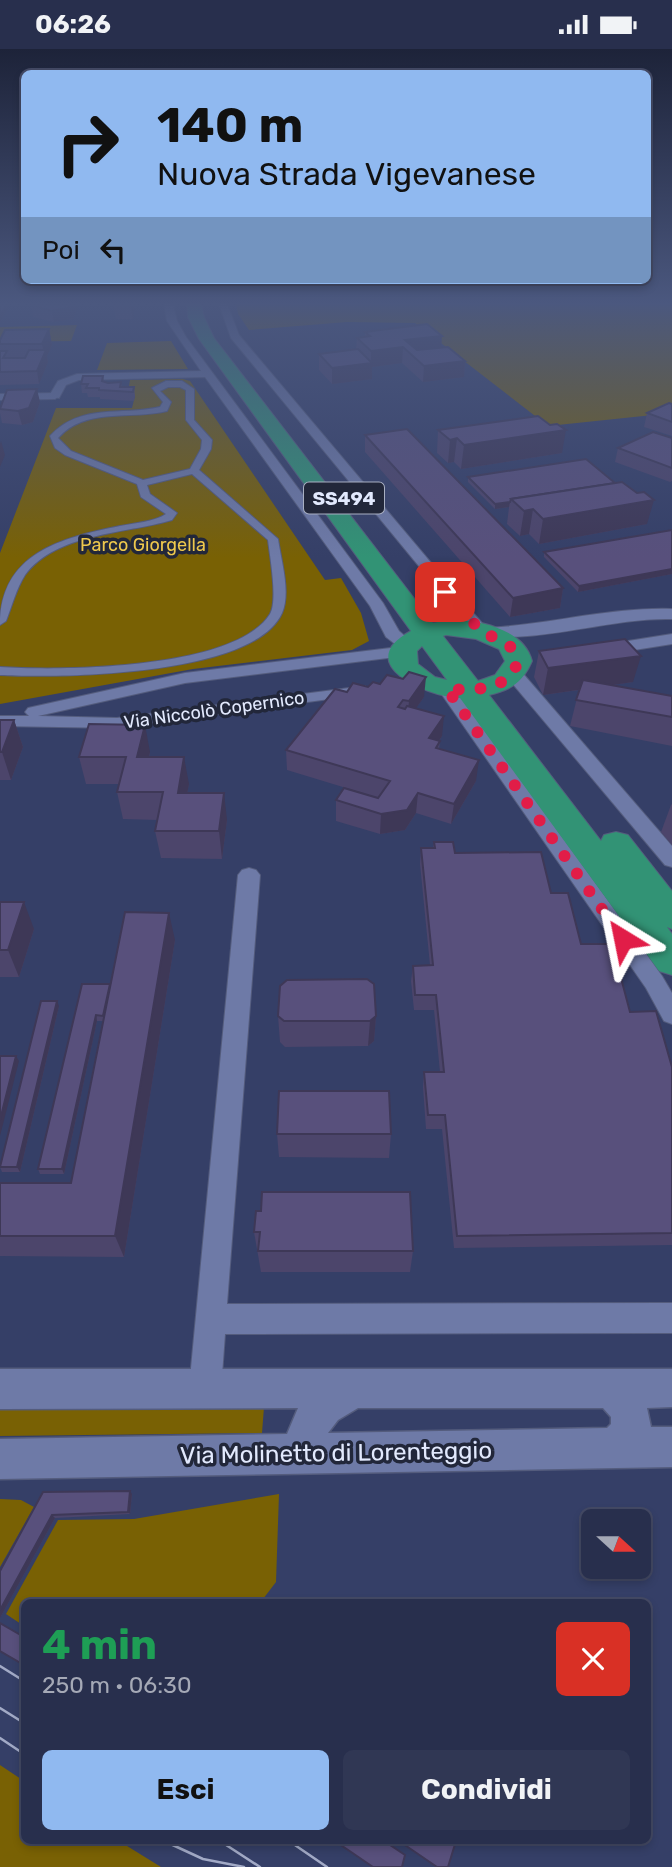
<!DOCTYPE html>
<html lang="it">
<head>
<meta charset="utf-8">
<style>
  :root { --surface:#282f4d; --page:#303754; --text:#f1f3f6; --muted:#a5a9b6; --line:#444a65; --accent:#90b9f0 }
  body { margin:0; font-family:Rubik,sans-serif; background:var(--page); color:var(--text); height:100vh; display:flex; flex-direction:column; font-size:26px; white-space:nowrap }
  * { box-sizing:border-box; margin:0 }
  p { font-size:23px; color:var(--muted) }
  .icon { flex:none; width:38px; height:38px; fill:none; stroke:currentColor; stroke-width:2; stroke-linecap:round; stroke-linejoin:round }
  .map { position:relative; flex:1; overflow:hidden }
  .panel { position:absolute; left:21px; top:1550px; width:630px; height:245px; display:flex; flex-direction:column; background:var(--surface); border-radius:10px; box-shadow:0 4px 10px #0003,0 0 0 2px var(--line) }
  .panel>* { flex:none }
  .top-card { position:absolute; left:21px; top:21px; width:630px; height:214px; border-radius:10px; box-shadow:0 4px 10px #0003,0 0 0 2px var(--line); background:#90b9f0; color:#111; overflow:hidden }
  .needle { width:46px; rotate:111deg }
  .buttons { position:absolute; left:581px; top:1460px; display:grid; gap:14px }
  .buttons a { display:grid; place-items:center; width:70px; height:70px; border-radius:10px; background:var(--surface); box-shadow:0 4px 10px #0003,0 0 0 2px var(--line); font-size:35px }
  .pin { position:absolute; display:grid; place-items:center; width:60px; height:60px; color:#fff; margin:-30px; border-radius:14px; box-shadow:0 4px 10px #0006 }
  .me { position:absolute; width:77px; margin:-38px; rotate:325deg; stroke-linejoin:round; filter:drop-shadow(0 0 5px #0008) }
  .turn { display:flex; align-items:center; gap:24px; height:147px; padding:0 21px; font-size:32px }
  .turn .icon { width:91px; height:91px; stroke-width:2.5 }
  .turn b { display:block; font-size:49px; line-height:60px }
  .then { display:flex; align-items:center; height:66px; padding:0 21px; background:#0003; gap:14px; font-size:26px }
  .round { display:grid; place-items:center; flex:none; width:74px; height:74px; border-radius:10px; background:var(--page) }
  .overview { display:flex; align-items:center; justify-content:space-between; height:119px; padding:0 21px }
  h1 { font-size:42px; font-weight:700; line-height:52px; color:#1e9e55 }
  .cta { display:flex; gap:14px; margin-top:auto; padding:14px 21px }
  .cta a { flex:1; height:80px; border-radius:10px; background:var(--accent); color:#111; font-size:28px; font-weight:700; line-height:80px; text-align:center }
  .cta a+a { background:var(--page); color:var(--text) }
  .status { display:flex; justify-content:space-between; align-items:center; height:49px; padding:0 35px; background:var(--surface); direction:ltr }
  .status svg { height:19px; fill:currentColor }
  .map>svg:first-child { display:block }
  .green { fill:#796104 }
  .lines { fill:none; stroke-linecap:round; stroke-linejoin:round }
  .pedestrian-casing { stroke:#545c7d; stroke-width:2 }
  .minor-casing { stroke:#545c7d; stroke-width:2 }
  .tertiary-casing { stroke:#545c7d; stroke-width:3 }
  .primary-casing { stroke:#545c7d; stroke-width:2 }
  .pedestrian { fill:#6e7aa7; fill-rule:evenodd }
  .minor { fill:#6e7aa7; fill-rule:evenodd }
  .tertiary { fill:#6e7aa7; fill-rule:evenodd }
  .primary { fill:#329375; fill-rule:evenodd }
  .tram { stroke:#a2aac6; stroke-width:2.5 }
  .wall { fill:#4c456b }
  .shaded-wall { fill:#3e3857 }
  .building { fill:#58507c; stroke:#3e3857; stroke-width:2 }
  .route { stroke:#e11d48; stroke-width:12; stroke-dasharray:0 21.6 }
  .labels { text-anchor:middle; stroke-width:7; stroke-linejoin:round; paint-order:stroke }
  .far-park-label { font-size:18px; fill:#eec84d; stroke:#22273a }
  .far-street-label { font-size:18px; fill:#e2e9fd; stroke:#22273a }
  .shield { fill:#22273a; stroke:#a8afc2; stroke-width:2 }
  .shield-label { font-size:19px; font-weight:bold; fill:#e2e9fd }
  .near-street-label { font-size:24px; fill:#e2e9fd; stroke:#22273a }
</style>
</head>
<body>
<div class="status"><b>06:26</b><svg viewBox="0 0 49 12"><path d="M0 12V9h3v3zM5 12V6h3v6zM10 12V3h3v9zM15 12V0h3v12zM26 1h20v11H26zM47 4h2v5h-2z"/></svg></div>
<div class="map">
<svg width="672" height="1818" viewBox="0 0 672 1818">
  <rect width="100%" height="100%" fill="#353f67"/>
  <g class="green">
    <polygon points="236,255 672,255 672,364 548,377 415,274 347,273 249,281 238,265"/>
    <polygon points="77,276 71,292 2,293 0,297 0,278"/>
    <polygon points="171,292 188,320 97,321 107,294"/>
    <polygon points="183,330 190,332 325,531 341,529 361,564 369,592 352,601 193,620 0,655 0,504 56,359 132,359 135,347 128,343 130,331"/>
    <polygon points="264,1358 262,1384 0,1387 0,1361"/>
    <polygon points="279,1445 276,1533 260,1554 24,1554 24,1577 6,1565 58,1471 134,1470"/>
    <polygon points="0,1450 21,1451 34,1458 0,1518"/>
    <polygon points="0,1716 24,1732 24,1792 119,1792 161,1818 0,1818"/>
  </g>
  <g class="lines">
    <g class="pedestrian-casing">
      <g id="pedestrian">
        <path d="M182,332L194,340V371L212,391L211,400L199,421L278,490C281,511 291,544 282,564C254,627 60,629 0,626V618C60,622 235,621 270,565C278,551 270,508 268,491L192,425L147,436L150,445L177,464L172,471C125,485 56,484 25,526C16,540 12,557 6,572L0,576C0,504 61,489 120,477C134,474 154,473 166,465L141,448L137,435L65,406L55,399L50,387C80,354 121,367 160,358L163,353L152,339L166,332ZM168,338H180L186,341V371L202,391L201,400L190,420L143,431L71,402L58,389C85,358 130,371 167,362L171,353L160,342Z"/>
        <polygon points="0,345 55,344 59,347 55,350 0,351"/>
      </g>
    </g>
    <g class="minor-casing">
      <g id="minor">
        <polygon points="164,255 173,255 177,272 186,288 383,554 399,582 415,596 410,605 404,607 185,634 38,667 117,669 365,637 368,641 359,646 117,679 0,677 0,667 29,667 25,663 28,659 185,624 399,598 386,588 370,557 205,328 79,331 66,336 59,349 49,347 58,332 77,325 201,322 167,272"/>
        <path d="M219,255H227L239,286L486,579C548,576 610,558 672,560V570C609,568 531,598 474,584L231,289Z"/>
        <polygon points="672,585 672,595 603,606 595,601 603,596"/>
        <polygon points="513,619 519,620 672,797 672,818 665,816 507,628 505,624 507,620"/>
        <polygon points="447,635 453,636 662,927 672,944 672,975 664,972 646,939 438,640"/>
        <polygon points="249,819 256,821 260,826 227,1255 672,1254 672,1284 225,1285 221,1340 216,1351 205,1356 194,1351 189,1340 238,826 242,821"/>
      </g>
    </g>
    <g class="tertiary-casing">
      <path id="tertiary" d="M0,1320H672V1358L647,1359L651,1378H672V1418L0,1430V1390L287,1385L298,1359L0,1360ZM358,1359H603L611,1368V1375L607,1379L328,1384L338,1371Z"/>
    </g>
    <g class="primary-casing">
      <path id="primary" d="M187,255H201L204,268L214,289L433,574C464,566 523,576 532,612C523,633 511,641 489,646L601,792L604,786L616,783L628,786L672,842V880L667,878L672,885V926L659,922L460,649C425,647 351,614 411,582L199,290L188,268ZM446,586L476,590L499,600L505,612L495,626L478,632L443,587ZM422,597L447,631L435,628L418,615L417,602Z"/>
    </g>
    <use href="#pedestrian" class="pedestrian"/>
    <use href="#minor" class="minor"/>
    <use href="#tertiary" class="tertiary"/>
    <use href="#primary" class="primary"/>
    <g class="tram">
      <polyline points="0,1617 24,1632"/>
      <polyline points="0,1659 24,1674"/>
      <polyline points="0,1689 24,1705"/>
      <polyline points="164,1792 203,1810 244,1818"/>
      <polyline points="220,1792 260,1818"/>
      <polyline points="289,1792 327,1818"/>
    </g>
  </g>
  <g class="wall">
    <polygon points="113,255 136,255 133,270 116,270"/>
    <polygon points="31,256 78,258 73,270 54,273 33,268"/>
    <polygon points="49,280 52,296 47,307 48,313 39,335 0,336 0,291"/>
    <polygon points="365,283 441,298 465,312 464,328 423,333 402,314 372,318 372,330 332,335 319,321 319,305 356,301 357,289 365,288"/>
    <polygon points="103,327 104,332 108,334 121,333 122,338 134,338 135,347 134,352 100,350 100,348 88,348 87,344 82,344 81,335"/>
    <polygon points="40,353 33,373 22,376 2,374 0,364 0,358"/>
    <polygon points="672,355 672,387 644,378 647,364"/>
    <polygon points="550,376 562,404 461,420 454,413 448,414 437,404 438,381"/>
    <polygon points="365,386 563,539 560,559 510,568 365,403"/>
    <polygon points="672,389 672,432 670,433 615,413 618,399"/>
    <polygon points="468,428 647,475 539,495 529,485 520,487 507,475 509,458 495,460 468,433"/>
    <polygon points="672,481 672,525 578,543 544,508 544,503"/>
    <polygon points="539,602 633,633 612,636 672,647 672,697 570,677 579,641 543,646 534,628"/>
    <polygon points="368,638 424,648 416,659 442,687 439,692 440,692 439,700 476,732 451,775 416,764 405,781 380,785 336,772 336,751 379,749 287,721 286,701 347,643"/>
    <polygon points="0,671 14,671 23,698 11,731 0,731"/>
    <polygon points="150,703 149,708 189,735 187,744 227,771 222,810 161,809 155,782 158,771 123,770 117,743 119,735 86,735 79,708"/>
    <polygon points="672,755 672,796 661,783 671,756"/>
    <polygon points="434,793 455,804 551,844 581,895 630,963 672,1018 672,1196 454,1199 442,1080 426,1080 423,1038 424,1023 440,1023 434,961 414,961 411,932 413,917 430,916 420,815 421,799 433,799"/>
    <polygon points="0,853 34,880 19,928 0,928"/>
    <polygon points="175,891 124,1208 0,1207 0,1134 71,1134 104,972 97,972 64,1125 40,1125 38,1120 82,935 110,935"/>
    <polygon points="59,957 20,1123 2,1123 0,1118"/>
    <polygon points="278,967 376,967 374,992 368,997 285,998 280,993"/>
    <polygon points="277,1085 391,1085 389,1109 279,1108"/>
    <polygon points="256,1162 413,1202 410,1223 261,1223 254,1183"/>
    <polygon points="43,1443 132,1445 130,1465 55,1469 0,1569"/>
  </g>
  <g class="shaded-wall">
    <polygon points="7,255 10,255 0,273 0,267"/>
    <polygon points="72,255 77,255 78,258 73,270 54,273 52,262"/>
    <polygon points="130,255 136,255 133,270"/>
    <polygon points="49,280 52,296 47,307 48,313 39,335 37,322 44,304 42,295"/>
    <polygon points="442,287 441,302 412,306 405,291"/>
    <polygon points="403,298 402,314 372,318 372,330 332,335 332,319 371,314 371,302"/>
    <polygon points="465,312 464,328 423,333 424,317"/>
    <polygon points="37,340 40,353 33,373 22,376 18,362"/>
    <polygon points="566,381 562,404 461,420 464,396"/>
    <polygon points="457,389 454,413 448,414 450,391"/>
    <polygon points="1,392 5,406 0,418 0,395"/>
    <polygon points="654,451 647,475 539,495 543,470"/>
    <polygon points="510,453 509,458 495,460 495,455"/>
    <polygon points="533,460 529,485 520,487 524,462"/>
    <polygon points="672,520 672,525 578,543 579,537"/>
    <polygon points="563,539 560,559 510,568 513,549"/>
    <polygon points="641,607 633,633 543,646 548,619"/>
    <polygon points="426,628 424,648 407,672 409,652"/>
    <polygon points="444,667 442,687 428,709 429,689"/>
    <polygon points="14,671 23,698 11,731 2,703"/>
    <polygon points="145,676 150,703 143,735 137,708"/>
    <polygon points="184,708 189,735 182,771 178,744"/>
    <polygon points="479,711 476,732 451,775 454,755"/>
    <polygon points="224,744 227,771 222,810 219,782"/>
    <polygon points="418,744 416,764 405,781 380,785 381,765"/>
    <polygon points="24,853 34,880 19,928 8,901"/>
    <polygon points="169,864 175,891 124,1208 115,1187"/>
    <polygon points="57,952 59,957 20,1123 17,1118"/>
    <polygon points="96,966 97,972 64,1125 62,1120"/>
    <polygon points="376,967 374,992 368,997 370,972"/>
    <polygon points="16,1007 19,1012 0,1087 0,1071"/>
    <polygon points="130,1442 132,1445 130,1465 128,1463"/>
    <polygon points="52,1466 55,1469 0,1569 0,1561"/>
  </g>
  <g class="building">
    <polygon points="0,255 7,255 0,267"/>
    <polygon points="32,255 72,255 71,258 52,262 31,256"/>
    <polygon points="427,275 442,287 405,291 417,301 448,298 465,312 424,317 403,298 371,302 357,289 370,287 365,283"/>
    <polygon points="49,280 42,295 0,295 0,291 5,281"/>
    <polygon points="358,300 372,314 332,319 319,305"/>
    <polygon points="29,301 46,301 37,322 0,323 0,302 7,302 3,309 25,309"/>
    <polygon points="83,327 103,327 102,332 108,334 121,333 120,338 134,338 133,343 99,341 99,339 86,339 88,335 81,335"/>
    <polygon points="37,340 29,359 18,362 0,360 7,341"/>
    <polygon points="669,354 672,355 672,373 647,364"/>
    <polygon points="538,367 550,376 557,375 566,381 464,396 457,389 450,391 438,381"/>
    <polygon points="407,380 563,539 513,549 365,386"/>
    <polygon points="653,383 672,389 672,419 618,399"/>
    <polygon points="586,410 615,434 511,450 510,453 495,455 468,428"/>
    <polygon points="622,433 637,444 644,443 654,451 543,470 533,460 524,462 511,450"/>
    <polygon points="672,481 672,520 579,537 544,503"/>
    <polygon points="625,590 641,607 548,619 539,602"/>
    <polygon points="409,623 426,628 409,652 403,651 398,658 405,660 407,657 444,667 429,689 440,692 436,699 479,711 454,755 418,744 407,761 381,765 336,751 344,739 378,749 390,732 286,701 335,640 347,643 353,634 368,638 373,633 380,635 387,626 403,630"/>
    <polygon points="583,631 672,647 672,668 576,651"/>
    <polygon points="0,671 14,671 2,703 0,703"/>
    <polygon points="89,675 145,676 137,708 184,708 178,744 224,744 219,782 155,782 163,743 117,743 126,708 79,708"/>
    <polygon points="434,793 453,793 455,804 541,803 551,844 568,844 581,895 612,895 630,963 656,962 672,1018 672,1184 457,1187 445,1066 428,1066 424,1023 444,1023 436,946 415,946 413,917 433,916 421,799 435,799"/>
    <polygon points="0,853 24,853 8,901 0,901"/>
    <polygon points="125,863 169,864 115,1187 0,1187 0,1134 71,1134"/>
    <polygon points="367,930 374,935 376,967 370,972 284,972 278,967 280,937 287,931"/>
    <polygon points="82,935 110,935 103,967 96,966 62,1120 38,1120"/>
    <polygon points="41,952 57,952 17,1118 0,1118"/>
    <polygon points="0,1007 16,1007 0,1071"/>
    <polygon points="279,1042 389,1042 391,1085 277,1085"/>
    <polygon points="262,1143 410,1143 413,1202 258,1202 260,1183 254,1183 256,1162 261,1162"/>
    <polygon points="130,1442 128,1463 52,1466 0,1561 0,1522 43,1443"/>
    <polygon points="0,1574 24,1588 24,1616 0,1602"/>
    <polygon points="335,1792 384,1792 405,1806 402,1818 373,1818"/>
    <polygon points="402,1792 456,1792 448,1818 437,1818 402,1794"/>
  </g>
  <linearGradient id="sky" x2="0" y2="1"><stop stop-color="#1d2339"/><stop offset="0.5" stop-color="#4b587f"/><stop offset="1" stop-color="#4b587f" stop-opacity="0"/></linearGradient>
  <rect width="672" height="509" fill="url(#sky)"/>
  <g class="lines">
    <path class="route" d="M445,543L480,581L510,597L517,615C505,643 473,641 447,640L623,890"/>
  </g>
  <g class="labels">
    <g class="far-park-label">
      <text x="143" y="502">Parco Giorgella</text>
    </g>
    <g class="far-street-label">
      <text transform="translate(214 661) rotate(-8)" y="6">Via Niccolò Copernico</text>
    </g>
    <rect class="shield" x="304" y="433.5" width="80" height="31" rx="5"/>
    <g class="shield-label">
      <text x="344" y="456">SS494</text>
    </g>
    <g class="near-street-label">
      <text transform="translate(336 1404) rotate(-1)" y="8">Via Molinetto di Lorenteggio</text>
    </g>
  </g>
</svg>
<div class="buttons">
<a><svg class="needle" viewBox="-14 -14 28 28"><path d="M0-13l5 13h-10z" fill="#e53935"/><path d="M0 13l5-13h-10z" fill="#a5a9b6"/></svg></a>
</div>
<div class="pin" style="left:445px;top:543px;background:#d93025"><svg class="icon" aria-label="arrive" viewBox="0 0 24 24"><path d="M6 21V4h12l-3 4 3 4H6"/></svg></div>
<svg class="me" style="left:623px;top:890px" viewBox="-20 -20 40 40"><path d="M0-17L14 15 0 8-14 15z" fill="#e11d48" stroke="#fff" stroke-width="4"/></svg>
<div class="top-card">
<div class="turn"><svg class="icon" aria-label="right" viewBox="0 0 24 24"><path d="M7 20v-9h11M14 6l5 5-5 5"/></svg><div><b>140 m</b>Nuova Strada Vigevanese</div></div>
<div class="then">Poi<svg class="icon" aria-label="left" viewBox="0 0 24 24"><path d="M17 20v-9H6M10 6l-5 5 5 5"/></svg></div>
</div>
<section class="panel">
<div class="overview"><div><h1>4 min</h1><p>250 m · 06:30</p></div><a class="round" style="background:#d93025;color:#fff"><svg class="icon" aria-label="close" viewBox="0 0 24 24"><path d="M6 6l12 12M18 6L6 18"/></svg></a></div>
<div class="cta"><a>Esci</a><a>Condividi</a></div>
</section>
</div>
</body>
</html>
